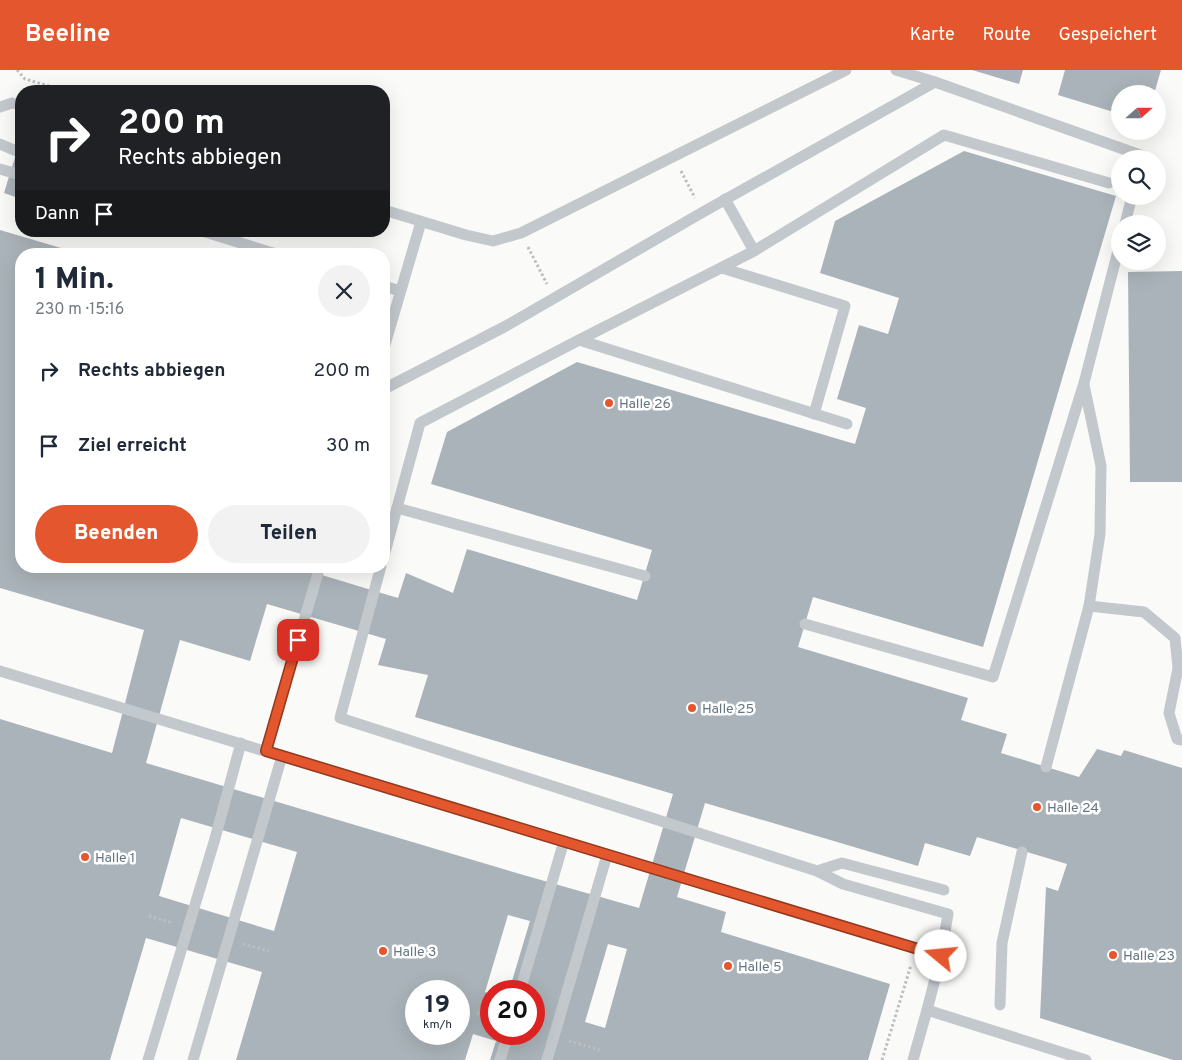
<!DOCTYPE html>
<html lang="de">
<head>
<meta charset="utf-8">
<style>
  :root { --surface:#fff; --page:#f2f2f3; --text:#1f2937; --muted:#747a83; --accent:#e4572e }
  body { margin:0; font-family:Overpass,sans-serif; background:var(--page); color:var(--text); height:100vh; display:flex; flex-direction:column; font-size:19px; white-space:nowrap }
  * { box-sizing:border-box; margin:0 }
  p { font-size:16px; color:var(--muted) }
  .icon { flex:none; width:28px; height:28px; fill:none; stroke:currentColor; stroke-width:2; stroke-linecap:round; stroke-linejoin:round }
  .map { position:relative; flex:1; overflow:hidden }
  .sheet { position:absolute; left:15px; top:178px; width:375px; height:325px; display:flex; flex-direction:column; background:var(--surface); border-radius:20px; box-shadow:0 5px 20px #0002 }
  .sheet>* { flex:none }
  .top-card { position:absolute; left:15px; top:15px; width:375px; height:152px; border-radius:20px; box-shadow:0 5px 20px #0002; background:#202124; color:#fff; overflow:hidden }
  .needle { width:32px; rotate:69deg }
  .buttons { position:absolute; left:1111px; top:15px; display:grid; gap:10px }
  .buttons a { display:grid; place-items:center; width:55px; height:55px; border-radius:50%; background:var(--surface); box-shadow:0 5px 20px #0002; font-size:25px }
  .speed { position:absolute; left:405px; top:910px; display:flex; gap:10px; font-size:25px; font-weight:700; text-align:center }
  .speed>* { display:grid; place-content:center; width:65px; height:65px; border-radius:50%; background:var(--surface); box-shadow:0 5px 20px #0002; line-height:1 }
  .speed small { font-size:12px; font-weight:400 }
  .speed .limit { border:8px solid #d22; background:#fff; color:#111 }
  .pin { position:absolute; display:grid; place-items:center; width:42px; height:42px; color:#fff; margin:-21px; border-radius:10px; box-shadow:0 2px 8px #0006 }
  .me { position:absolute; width:55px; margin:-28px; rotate:287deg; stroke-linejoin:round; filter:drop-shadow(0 0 4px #0008) }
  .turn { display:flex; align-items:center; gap:18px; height:105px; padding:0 20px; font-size:22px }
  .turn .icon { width:65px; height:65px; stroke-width:2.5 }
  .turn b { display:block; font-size:35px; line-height:42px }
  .then { display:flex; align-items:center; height:48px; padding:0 20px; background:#0003; gap:10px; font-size:19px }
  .round { display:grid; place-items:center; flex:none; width:52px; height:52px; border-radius:26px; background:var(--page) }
  .headline { display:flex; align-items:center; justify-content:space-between; height:85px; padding:0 20px }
  h1 { font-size:30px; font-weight:800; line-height:38px }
  .action { display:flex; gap:10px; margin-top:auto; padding:10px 20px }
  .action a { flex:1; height:58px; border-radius:30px; background:var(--accent); color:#fff; font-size:20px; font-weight:800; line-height:58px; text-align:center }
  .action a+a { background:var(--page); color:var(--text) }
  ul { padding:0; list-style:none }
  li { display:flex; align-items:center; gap:15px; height:75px; padding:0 20px }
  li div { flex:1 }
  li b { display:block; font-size:19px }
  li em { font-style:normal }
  header { display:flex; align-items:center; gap:30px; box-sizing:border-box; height:70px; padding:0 25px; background:var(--accent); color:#fff }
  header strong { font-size:24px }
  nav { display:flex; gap:28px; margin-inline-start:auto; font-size:18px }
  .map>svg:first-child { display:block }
  .building { fill:#aab3b9; fill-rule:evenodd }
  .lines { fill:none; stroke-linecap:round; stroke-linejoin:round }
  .path { stroke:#bbbfc2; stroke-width:3; stroke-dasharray:2.5 2.5; stroke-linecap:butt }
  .service { stroke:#c3c8cc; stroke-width:11 }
  .route-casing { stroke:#94391e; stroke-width:12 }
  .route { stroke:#e4572e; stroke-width:9 }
  .poi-dot { fill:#e4572e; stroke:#fff; stroke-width:2 }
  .labels { text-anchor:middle; stroke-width:5; stroke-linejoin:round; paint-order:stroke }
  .poi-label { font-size:14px; fill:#657683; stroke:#fff; text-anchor:start }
</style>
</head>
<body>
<header>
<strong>Beeline</strong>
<nav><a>Karte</a><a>Route</a><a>Gespeichert</a></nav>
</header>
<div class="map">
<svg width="1182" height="990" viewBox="0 0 1182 990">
  <rect width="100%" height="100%" fill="#fafaf8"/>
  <g class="building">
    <polygon points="972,0 1023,0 1019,14"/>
    <polygon points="1065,0 1161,0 1154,24 1120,24 1120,44 1058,25"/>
    <polygon points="21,68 21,129 4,123"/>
    <path d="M964,81L1116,126L983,577L813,527L798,577L968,628L961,650L1007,664L1001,683L1079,707L1097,679L1121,686L1124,680L1182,698V990H1173L1040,948L1046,817L1058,821L1067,794L977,767L970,786L925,773L918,796L705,733L677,827L726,842L721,862L890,914L868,990H490L496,971L473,964L465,990H236L262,902L146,868L110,990H0V649L112,683L144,560L0,518V160L78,183L21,184V496H292L398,528L406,503L453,523L467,479L637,530L652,480L431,414L447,362L577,292L855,374L866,338L837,329L859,255L888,264L899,228L820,203L835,151ZM267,534L386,569L378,595L428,605L415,647L673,724L639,838L520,804L146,693L180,570L250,591ZM181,748L297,782L274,861L159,826ZM508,845L530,851L509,921H534V964H491V924L485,922ZM608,874L627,879L605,958L585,952ZM416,921H459V964H416Z"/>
    <polygon points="1182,201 1182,412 1130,412 1128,202"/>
  </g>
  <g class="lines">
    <g class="path">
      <polyline points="17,0 25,9 66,21"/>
      <polyline points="681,101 695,128"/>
      <polyline points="528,177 547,214"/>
      <polyline points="149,846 172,853"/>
      <polyline points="243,874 269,881"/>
      <polyline points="477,943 491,948"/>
      <polyline points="569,971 600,980"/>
      <polyline points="882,990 911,895"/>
    </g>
    <g class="service">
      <polyline points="896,0 935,12"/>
      <polyline points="0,37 12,33 21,35"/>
      <polyline points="0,74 21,83"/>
      <polyline points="0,99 21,105"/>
      <polyline points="725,129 754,181"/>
      <polyline points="384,140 466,165 493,171 521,163 846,0"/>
      <polyline points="1125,154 1132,126"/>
      <polyline points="202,161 276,184"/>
      <polyline points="722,198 845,236 814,344"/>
      <polyline points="384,216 400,221"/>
      <polyline points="384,278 421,152"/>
      <polyline points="384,319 506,256 703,142 935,12 1143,86 1142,89"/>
      <polyline points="847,354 579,270 754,181 944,65 1109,113"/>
      <polyline points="397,438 645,506"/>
      <polyline points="384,486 420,353 579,270"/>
      <polyline points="381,496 340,648 817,801 843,814 948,844 941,886 927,940"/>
      <polyline points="1089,536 1144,542 1175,568 1178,598 1169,643 1177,669 1182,670"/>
      <polyline points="805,554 993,607 1084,313 1120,173"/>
      <polyline points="0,601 941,886"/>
      <polyline points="266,681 320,496"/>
      <polyline points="1046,697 1089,536 1100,464 1101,396 1084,315"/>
      <polyline points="817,801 842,793 944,820"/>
      <polyline points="520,921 564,771"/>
      <polyline points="1000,935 1002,873 1022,782"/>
      <polyline points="148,990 214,772 241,673"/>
      <polyline points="193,990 282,686"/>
      <polyline points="500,990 508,964"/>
      <polyline points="547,990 607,785"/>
      <polyline points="913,990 927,940 1086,990"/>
    </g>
  </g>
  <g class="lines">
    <g class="route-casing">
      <polyline id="route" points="298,570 266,681 941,886"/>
    </g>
    <use href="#route" class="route"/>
  </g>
  <g class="poi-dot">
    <circle cx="609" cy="333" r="5"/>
    <circle cx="692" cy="638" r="5"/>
    <circle cx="1037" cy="737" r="5"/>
    <circle cx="85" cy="787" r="5"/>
    <circle cx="383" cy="881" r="5"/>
    <circle cx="1113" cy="885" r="5"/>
    <circle cx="728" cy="896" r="5"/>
  </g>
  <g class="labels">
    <g class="poi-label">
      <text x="619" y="338">Halle 26</text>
      <text x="702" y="643">Halle 25</text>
      <text x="1047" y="742">Halle 24</text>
      <text x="95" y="792">Halle 1</text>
      <text x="393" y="886">Halle 3</text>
      <text x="1123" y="890">Halle 23</text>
      <text x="738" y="901">Halle 5</text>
    </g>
  </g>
</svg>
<div class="buttons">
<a><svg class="needle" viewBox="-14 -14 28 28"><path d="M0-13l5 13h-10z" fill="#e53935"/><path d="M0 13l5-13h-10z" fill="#747a83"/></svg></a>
<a><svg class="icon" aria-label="search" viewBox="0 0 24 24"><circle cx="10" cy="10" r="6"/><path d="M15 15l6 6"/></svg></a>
<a><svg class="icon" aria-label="layers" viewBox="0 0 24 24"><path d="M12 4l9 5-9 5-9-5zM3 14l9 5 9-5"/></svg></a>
</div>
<div class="speed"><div>19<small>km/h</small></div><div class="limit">20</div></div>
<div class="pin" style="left:298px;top:570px;background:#d93025"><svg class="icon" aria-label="arrive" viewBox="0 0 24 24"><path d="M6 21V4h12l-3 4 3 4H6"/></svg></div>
<svg class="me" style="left:941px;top:886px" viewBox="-20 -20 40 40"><circle r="19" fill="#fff"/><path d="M0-13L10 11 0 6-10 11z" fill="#e4572e"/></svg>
<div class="top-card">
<div class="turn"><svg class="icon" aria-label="right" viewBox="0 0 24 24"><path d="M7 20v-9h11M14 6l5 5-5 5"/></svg><div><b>200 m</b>Rechts abbiegen</div></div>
<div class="then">Dann<svg class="icon" aria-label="arrive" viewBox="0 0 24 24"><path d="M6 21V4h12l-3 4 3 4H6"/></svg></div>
</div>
<section class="sheet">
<div class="headline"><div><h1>1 Min.</h1><p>230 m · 15:16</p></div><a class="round"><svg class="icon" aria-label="close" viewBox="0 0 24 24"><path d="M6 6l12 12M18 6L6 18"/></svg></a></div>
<ul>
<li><svg class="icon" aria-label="right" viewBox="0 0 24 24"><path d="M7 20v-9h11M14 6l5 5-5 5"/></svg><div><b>Rechts abbiegen</b></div><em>200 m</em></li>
<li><svg class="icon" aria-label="arrive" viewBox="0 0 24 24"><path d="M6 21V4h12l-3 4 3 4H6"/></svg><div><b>Ziel erreicht</b></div><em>30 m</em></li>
</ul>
<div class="action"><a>Beenden</a><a>Teilen</a></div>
</section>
</div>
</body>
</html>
